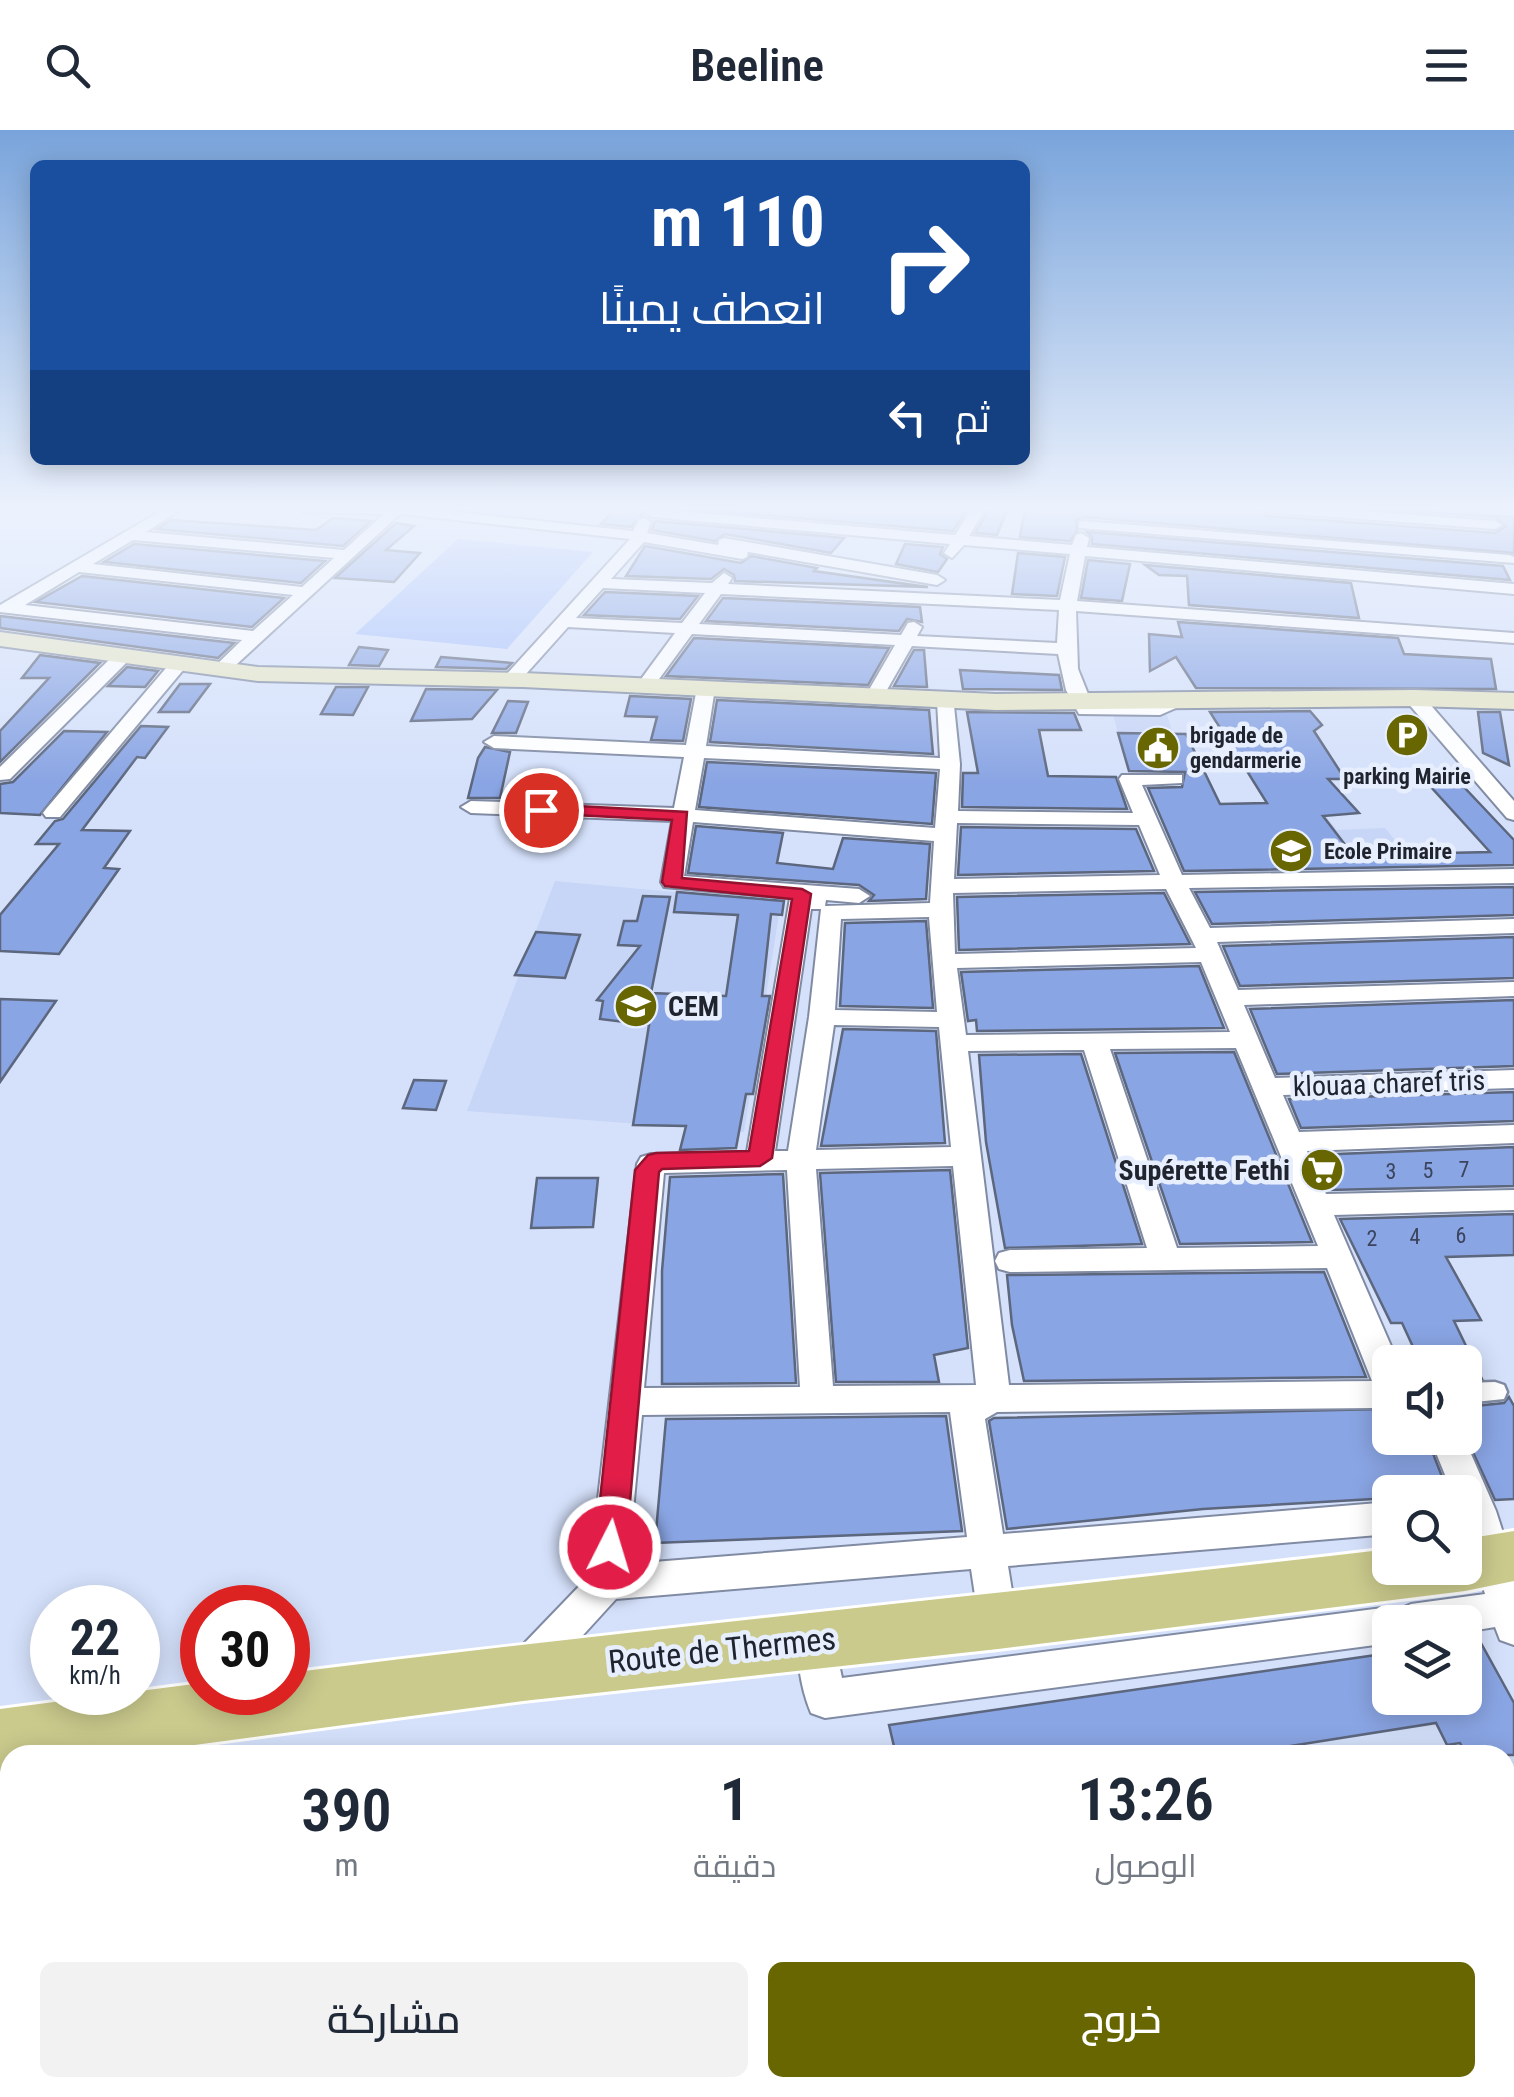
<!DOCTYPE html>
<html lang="ar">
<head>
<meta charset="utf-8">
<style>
  :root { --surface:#fff; --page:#f2f2f3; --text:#1f2937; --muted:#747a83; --accent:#676600 }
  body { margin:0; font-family:"Roboto Condensed",Cairo,sans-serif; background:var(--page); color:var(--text); direction:rtl; height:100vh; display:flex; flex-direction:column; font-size:38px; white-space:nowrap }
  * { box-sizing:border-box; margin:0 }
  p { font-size:32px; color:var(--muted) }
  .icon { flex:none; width:55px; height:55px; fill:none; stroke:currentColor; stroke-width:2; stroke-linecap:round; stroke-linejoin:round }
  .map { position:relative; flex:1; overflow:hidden; direction:ltr }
  .side { position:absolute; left:0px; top:1615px; width:1515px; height:352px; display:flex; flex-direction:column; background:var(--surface); border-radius:30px 30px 0 0; box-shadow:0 5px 25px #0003; direction:rtl }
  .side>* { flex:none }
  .banner { position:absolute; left:30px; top:30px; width:1000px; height:305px; border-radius:15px; box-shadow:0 5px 25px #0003; direction:rtl; background:#1a4fa0; color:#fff; overflow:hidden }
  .controls { position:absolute; left:1372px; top:1215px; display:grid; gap:20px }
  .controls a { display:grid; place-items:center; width:110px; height:110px; border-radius:15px; background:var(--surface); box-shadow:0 5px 25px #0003; font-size:50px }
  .speed { position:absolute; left:30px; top:1455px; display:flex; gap:20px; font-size:50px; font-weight:700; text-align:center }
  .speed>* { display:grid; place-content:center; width:130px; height:130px; border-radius:50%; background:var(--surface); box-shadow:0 5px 25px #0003; line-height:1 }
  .speed small { font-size:25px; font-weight:400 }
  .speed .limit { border:15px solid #d22; background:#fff; color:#111 }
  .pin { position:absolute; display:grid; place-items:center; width:85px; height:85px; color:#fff; margin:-42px; border:5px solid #fff; border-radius:50%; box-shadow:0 2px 10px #0007 }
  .me { position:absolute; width:110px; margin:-55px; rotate:5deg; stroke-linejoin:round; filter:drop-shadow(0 0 8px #0008) }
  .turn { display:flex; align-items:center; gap:35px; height:210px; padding:0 40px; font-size:45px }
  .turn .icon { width:130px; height:130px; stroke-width:2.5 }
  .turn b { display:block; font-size:70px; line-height:85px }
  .then { display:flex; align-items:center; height:95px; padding:0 40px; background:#0003; gap:20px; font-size:38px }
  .eta { display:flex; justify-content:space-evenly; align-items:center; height:170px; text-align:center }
  .eta b { font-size:60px; font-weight:600; line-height:70px }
  .action { display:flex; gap:20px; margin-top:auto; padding:20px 40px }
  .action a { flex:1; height:115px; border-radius:15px; background:var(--accent); color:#fff; font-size:40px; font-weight:600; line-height:115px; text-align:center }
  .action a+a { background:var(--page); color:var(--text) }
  header { display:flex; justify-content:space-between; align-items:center; height:130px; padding:0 40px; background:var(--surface); font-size:45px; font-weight:600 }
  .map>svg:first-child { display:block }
  .built { fill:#c7d5f6 }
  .green { fill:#a7c0fc }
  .building { fill:#8aa5e4; stroke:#5c667d; stroke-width:2.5 }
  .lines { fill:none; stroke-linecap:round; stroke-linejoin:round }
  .pedestrian-casing { stroke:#808ba3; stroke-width:5 }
  .minor-casing { stroke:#808ba3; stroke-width:4 }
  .secondary-casing { stroke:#808ba3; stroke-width:4 }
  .primary-casing { stroke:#fff; stroke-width:6 }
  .pedestrian { fill:#fff; fill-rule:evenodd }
  .minor { fill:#fff; fill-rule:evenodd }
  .secondary { fill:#e5e5c6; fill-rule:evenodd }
  .primary { fill:#caca8d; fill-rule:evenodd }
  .route { fill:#e11d48; stroke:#92132f; stroke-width:2.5 }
  .labels { text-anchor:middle; stroke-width:9; stroke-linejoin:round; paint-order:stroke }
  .far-poi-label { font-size:22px; font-weight:bold; fill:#20242e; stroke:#e7eefe; text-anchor:start }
  .number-label { font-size:22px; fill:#3a445c }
  .poi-label { font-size:28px; font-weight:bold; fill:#20242e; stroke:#e7eefe; text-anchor:start }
  .street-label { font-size:28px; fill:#20242e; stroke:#e7eefe }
  .near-street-label { font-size:32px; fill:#20242e; stroke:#e7eefe }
</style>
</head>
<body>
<header><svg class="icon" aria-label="menu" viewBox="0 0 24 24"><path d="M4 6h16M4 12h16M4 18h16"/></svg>Beeline<svg class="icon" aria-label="search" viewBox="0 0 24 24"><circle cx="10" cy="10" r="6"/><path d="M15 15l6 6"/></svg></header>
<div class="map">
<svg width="1514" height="1967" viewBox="0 0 1514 1967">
  <rect width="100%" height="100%" fill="#d5e1fb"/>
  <g class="built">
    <polygon points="1113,584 1167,585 1173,604 1118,603"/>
    <polygon points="1158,679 1224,690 1326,686 1337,700 1385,698 1421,742 1194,751"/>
    <polygon points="555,751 781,772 744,1002 467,981"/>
  </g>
  <polygon class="green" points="458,409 593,422 507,519 355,504"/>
  <g class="building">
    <polygon points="616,378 647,378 631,397 601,394"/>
    <polygon points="680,378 968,378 953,401"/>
    <polygon points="990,378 1008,378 997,405 975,403"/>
    <polygon points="1025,378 1257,378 1267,386 1495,403 1506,396 1495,387 1367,378 1476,378 1479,385 1514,387 1514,423 1084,387 1076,390 1077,401 1070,411 1020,407"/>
    <polygon points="333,388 371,391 343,416 157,399 171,390 316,400"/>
    <polygon points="655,391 844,408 831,423 725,404 715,411 652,400"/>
    <polygon points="396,393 414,396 386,420 420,423 394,452 335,448"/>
    <polygon points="1087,402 1503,436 1510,450 1092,414 1092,407"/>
    <polygon points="134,414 325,431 301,453 104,432"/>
    <polygon points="905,414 943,417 940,424 947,429 938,442 896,434"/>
    <polygon points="645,416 741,433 751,426 817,438 814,441 928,457 735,451 734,445 724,439 711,449 626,446"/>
    <polygon points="1018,423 1065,427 1057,466 1012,464"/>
    <polygon points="1088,430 1130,434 1122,471 1081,468"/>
    <polygon points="1145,435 1351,453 1359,488 1189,475 1187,446 1159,445"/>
    <polygon points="82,446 284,468 252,497 36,472"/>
    <polygon points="605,462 698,466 680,489 584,485"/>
    <polygon points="723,468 920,477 922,492 907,489 899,501 706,491"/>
    <polygon points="0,486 234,513 218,528 0,498"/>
    <polygon points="1178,492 1398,508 1404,524 1491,529 1496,559 1196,558 1176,527 1150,541 1149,504 1182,507"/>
    <polygon points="694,508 889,518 868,555 666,546"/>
    <polygon points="359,517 388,520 379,536 349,535"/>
    <polygon points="914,520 924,520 927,557 894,556"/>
    <polygon points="40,525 100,533 0,632 0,601 49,548 22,548"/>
    <polygon points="441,527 512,533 506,539 436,537"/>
    <polygon points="127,537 158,541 145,557 108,556"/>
    <polygon points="960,540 1059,545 1062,560 963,559"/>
    <polygon points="180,554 210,554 189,582 159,582"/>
    <polygon points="336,557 368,557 353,585 321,584"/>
    <polygon points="426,559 497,560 472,589 411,591"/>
    <polygon points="630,566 691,569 683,611 651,610 657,587 625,586"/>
    <polygon points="717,570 929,580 933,624 710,612"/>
    <polygon points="508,571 528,572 516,603 492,603"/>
    <polygon points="1310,581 1322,595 1314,601 1345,649 1328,649 1359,683 1323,686 1353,725 1490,722 1431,657 1462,655 1514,710 1514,735 1184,741 1148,658 1182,657 1185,642 1129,641 1118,603 1186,604 1220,674 1267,673 1210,582"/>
    <polygon points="967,582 1074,583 1081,600 1039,600 1048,646 1116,647 1127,679 962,677 963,643 978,643"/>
    <polygon points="1478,582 1500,582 1509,635 1483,623"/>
    <polygon points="141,596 168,597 145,628 137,627 82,700 130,701 104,738 119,739 59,824 0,821 0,785 59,714 36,714 55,691 63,689"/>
    <polygon points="64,601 107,602 40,685 0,683 0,654 13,652"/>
    <polygon points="485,617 510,622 500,668 468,668 478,628"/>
    <polygon points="707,632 936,643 932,694 699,677"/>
    <polygon points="696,696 783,703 777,733 833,739 843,708 930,714 926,769 869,771 874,765 859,755 688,743"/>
    <polygon points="961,697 1136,699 1154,741 958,745"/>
    <polygon points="1514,757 1514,785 1212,794 1195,762"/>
    <polygon points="677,762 784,771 782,785 771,784 762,866 770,866 753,964 746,964 736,1018 680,1020 686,996 633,995 649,895 600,889 603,871 597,870 640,816 618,815 624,791 637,791 643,766 670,767 651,863 726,866 738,785 674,782"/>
    <polygon points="1164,763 1190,814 959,820 957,767"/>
    <polygon points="926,791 933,878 840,876 845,793"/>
    <polygon points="536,802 580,805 565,848 515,845"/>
    <polygon points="1514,807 1514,848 1240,856 1223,816"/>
    <polygon points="1199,836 1224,898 977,901 976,890 968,891 961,842"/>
    <polygon points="0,869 56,871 0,952"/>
    <polygon points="1514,870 1514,936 1277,944 1250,879"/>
    <polygon points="843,899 936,901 945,1013 821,1016"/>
    <polygon points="1234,922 1312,1112 1180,1114 1115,923"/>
    <polygon points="1081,924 1142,1114 1005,1118 986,1012 979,925"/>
    <polygon points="414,950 446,951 436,980 403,978"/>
    <polygon points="1514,962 1514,991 1301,998 1289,969"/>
    <polygon points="1514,1017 1514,1056 1328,1060 1313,1025"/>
    <polygon points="950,1040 968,1218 934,1225 939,1252 836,1252 820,1043"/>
    <polygon points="783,1044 796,1253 662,1254 662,1141 670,1047"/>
    <polygon points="537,1048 598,1048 593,1097 531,1098"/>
    <polygon points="1514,1084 1514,1125 1446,1127 1481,1190 1454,1191 1482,1249 1465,1249 1465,1232 1420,1232 1402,1193 1391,1193 1340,1089"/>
    <polygon points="1324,1142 1366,1247 1024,1251 1012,1195 1007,1145"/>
    <polygon points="1509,1267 1514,1276 1514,1369 1495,1370 1465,1305 1465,1277 1504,1273"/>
    <polygon points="1383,1279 1390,1285 1390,1308 1427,1308 1448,1362 1390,1362 1390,1368 1203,1379 1007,1399 989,1291 994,1288"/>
    <polygon points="946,1286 962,1401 655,1413 666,1289"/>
    <polygon points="1476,1504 1514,1573 1514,1625 1467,1625 1460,1613 1447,1615 1436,1593 1233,1625 896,1625 889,1595 1390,1523 1390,1568 1465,1568 1465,1506"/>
  </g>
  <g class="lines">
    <g class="pedestrian-casing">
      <polygon id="pedestrian" points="1495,1252 1504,1255 1507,1262 1504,1269 1465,1273 1465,1253"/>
    </g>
    <g class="minor-casing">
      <g id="minor">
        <path d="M166,378H183L146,402L344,420L384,384L304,382L297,378H419L633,401L639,389L644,388L651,392L647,403L718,415L719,410L724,408L937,445L945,450L937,455L748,422L747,427L742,429L644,412L611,449L712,453L724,443L732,448L728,454L1060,470L1070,424L964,415L952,428L944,423L950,414L652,387L645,383L652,379L955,405L972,378H986L969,406L1072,415L1076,405L1081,403L1089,408L1087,417L1514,454V464L1085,426L1077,471L1514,503V513L1076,481L1078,539L1092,574L1158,573L1185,564L1194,570L1160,585L1079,584L1066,560L1058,524L912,516L884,565L875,571L866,565L895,515L692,504L651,560L645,561L636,556L675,503L568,497L517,554H505V546L630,409L400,384L226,544L220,545L211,540L242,510L0,482V475ZM133,410L334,428L302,457L93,434ZM79,442L293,465L253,501L25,475ZM603,458L705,463L682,493L576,488ZM721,464L1059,480L1057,513L917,506L922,497L914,492L908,493L901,505L699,494Z"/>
        <polygon points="1260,378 1321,378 1495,391 1502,395 1495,399 1267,382"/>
        <polygon points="1084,391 1509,425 1514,427 1514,433 1079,398 1079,392"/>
        <polygon points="122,522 131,527 128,531 10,649 0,650 0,637 116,523"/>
        <polygon points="178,530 187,535 184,539 60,687 46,687 43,683 46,679 172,531"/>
        <path d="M706,553L715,558L706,616L940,628L937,570L946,564L953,566L960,634L958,681L1133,683L1119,649L1122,645H1182V653L1142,655L1182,745L1514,739V753L1189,758L1210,798L1514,789V803L1217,812L1238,860L1514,852V866L1244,875L1275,948L1514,940V958L1283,965L1299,1002L1514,995V1013L1307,1021L1326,1064L1514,1060V1080L1334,1085L1398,1232H1390V1273L1374,1278L997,1282L985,1289L1003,1404L1390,1372V1404L1008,1436L1017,1492L1012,1505L998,1510L984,1505L979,1492L971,1439L616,1469L542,1550L528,1556L514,1550L508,1537L514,1524L589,1446L637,1034L641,1027L651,1024L747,1022L790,768L664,757L661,752L672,691L471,683L461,677L471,671L674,678L684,627L494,618L484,612L494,606L686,615L697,558ZM704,628L940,639L935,698L695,680ZM693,692L934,711L930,773L825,776L826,770L859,773L870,766L859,759L684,746ZM957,693L1139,695L1160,745L954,749ZM1166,759L1196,818L955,824L953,763ZM811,779H821L809,887L788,1021H775ZM929,787L937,882L835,880L841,789ZM1201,832L1230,902L966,905L957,838ZM834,895L939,897L951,1017L816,1020ZM1236,918L1318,1116L1177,1118L1110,919ZM1084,920L1147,1118L1010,1120L999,1123L995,1131L999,1139L1010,1142L1327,1138L1372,1251L1009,1255L968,921ZM953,1036L976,1255L833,1256L816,1039ZM787,1040L800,1257L644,1258L664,1043ZM950,1282L967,1407L628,1434L642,1285Z"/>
        <polygon points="1414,562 1421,564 1514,671 1514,690 1507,688 1407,572 1407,564"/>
        <path d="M1430,1308H1464L1496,1381L1514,1437V1515L1500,1510L1495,1497L1465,1502V1492H1390V1513L825,1588L811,1583C801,1559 793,1520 803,1496L817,1491L831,1496L842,1548L1390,1477L1397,1480L1411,1474L1485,1464L1465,1398V1362H1452Z"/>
      </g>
    </g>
    <g class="secondary-casing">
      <polygon id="secondary" points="0,502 258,537 523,543 996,564 1414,560 1514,563 1514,579 1414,576 996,580 523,557 258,551 0,516"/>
    </g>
    <g class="primary-casing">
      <path id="primary" d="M1514,1401V1451L1465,1461L998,1519L523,1571L120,1625H10V1640L0,1641V1579L202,1553V1562H288V1543C654,1497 1023,1462 1390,1419V1438H1465V1409Z"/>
    </g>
    <use href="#pedestrian" class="pedestrian"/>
    <use href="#minor" class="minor"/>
    <use href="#secondary" class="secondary"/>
    <use href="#primary" class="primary"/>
  </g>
  <linearGradient id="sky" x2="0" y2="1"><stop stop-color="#79a4db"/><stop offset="0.58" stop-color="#ecf2fd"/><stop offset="1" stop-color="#ecf2fd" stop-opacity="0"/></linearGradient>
  <rect width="1514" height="653" fill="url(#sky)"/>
  <polygon class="route" points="541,674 687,682 682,748 802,759 811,764 772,1028 760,1036 662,1039 659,1042 626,1417 621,1426 610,1430 599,1426 595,1417 635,1040 648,1025 656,1023 749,1021 792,769 665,756 662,752 672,690 535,683 533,680"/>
  <defs>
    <g id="parking-disc" transform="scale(2.25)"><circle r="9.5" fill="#676600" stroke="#e7eefe"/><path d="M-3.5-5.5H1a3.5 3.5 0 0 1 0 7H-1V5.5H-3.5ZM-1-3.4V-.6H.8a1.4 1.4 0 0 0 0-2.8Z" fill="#fff"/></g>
    <g id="civic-disc" transform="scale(2.25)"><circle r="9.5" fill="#676600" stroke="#e7eefe"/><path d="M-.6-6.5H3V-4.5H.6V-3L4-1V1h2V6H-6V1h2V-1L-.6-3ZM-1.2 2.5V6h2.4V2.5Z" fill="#fff"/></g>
    <g id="school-disc" transform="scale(2.25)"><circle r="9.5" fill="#676600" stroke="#e7eefe"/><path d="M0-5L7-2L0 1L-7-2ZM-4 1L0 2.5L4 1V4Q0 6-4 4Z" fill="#fff"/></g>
    <g id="supermarket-disc" transform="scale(2.25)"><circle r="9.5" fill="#676600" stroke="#e7eefe"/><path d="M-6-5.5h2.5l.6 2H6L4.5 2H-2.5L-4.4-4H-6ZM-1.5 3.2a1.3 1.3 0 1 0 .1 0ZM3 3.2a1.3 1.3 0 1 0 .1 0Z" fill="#fff"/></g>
  </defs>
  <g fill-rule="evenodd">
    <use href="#parking-disc" x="1407" y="605"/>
    <use href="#civic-disc" x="1158" y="618"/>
    <use href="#school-disc" x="1291" y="721"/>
    <use href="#school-disc" x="636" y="876"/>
    <use href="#supermarket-disc" x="1322" y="1040"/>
  </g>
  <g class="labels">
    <g class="far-poi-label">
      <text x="1190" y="613">brigade de<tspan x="1190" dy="25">gendarmerie</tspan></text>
      <text x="1407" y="654" text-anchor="middle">parking Mairie</text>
      <text x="1324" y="729">Ecole Primaire</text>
    </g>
    <g class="number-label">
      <text x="1464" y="1047">7</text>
      <text x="1428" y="1048">5</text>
      <text x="1391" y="1049">3</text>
      <text x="1461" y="1113">6</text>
      <text x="1415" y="1114">4</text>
      <text x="1372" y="1116">2</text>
    </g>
    <g class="poi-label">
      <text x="668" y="886">CEM</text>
      <text x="1290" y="1050" text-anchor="end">Supérette Fethi</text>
    </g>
    <g class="street-label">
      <text transform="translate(1389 953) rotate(-2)" y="10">klouaa charef tris</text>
    </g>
    <g class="near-street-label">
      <text transform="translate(722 1520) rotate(-6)" y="11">Route de Thermes</text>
    </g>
  </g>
</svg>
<div class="controls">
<a><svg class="icon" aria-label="sound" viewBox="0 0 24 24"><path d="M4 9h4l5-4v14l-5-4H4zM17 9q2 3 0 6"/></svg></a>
<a><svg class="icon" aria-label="search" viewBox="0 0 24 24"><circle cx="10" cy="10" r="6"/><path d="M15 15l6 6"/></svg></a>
<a><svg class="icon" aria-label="layers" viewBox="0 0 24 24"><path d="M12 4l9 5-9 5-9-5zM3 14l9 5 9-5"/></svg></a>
</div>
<div class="speed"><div>22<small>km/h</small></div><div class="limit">30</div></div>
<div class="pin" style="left:541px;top:680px;background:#d93025"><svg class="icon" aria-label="arrive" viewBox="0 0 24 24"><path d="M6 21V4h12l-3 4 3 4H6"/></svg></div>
<svg class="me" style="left:610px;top:1417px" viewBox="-20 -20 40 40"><circle r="17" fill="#e11d48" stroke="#fff" stroke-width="3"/><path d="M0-11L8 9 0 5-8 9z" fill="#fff"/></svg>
<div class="banner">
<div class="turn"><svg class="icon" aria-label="right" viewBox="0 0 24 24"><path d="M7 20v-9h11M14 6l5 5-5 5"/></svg><div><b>110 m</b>انعطف يمينًا</div></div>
<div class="then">ثم<svg class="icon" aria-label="left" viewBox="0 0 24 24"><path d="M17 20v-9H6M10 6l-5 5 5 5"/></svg></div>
</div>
<section class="side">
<div class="eta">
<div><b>13:26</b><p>الوصول</p></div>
<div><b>1</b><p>دقيقة</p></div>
<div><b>390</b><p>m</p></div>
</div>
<div class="action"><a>خروج</a><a>مشاركة</a></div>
</section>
</div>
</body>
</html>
